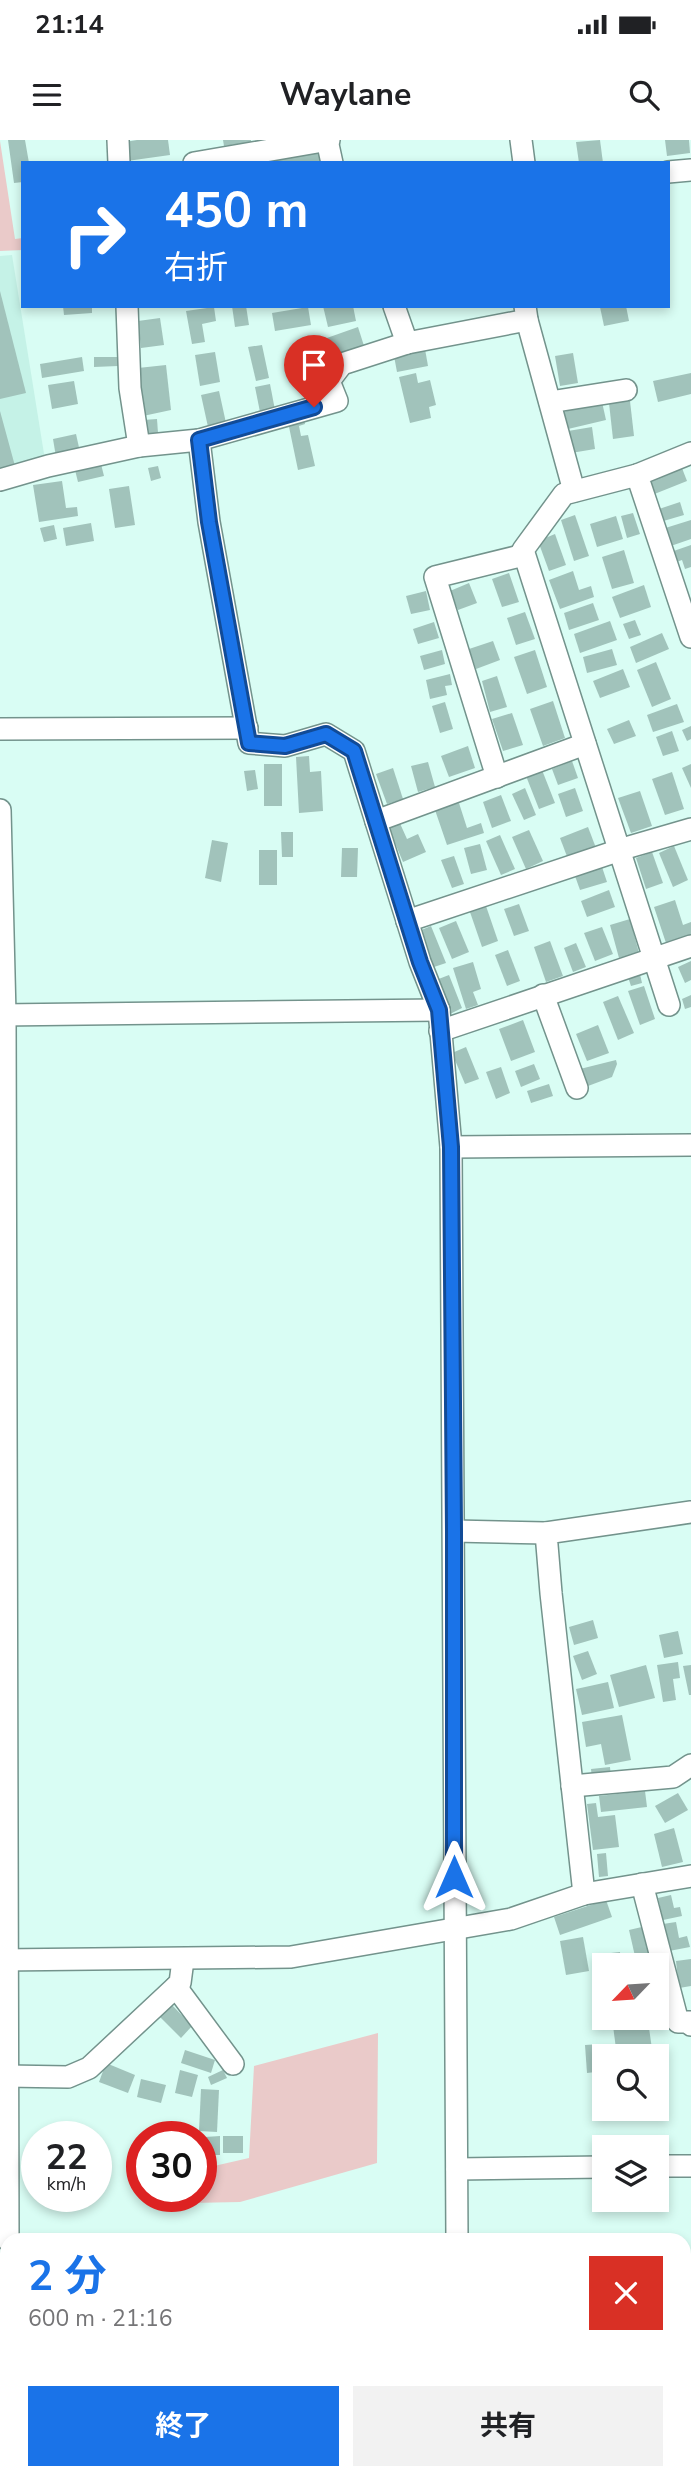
<!DOCTYPE html>
<html lang="ja">
<head>
<meta charset="utf-8">
<style>
  :root { --surface:#fff; --page:#f2f2f2; --text:#202124; --muted:#757577; --accent:#1a73e8 }
  body { margin:0; font-family:"Nunito Sans","Noto Sans JP",sans-serif; background:var(--page); color:var(--text); height:100vh; display:flex; flex-direction:column; font-size:26px; white-space:nowrap }
  * { box-sizing:border-box; margin:0 }
  p { font-size:23px; color:var(--muted) }
  .icon { flex:none; width:38px; height:38px; fill:none; stroke:currentColor; stroke-width:2; stroke-linecap:round; stroke-linejoin:round }
  .map { position:relative; flex:1; overflow:hidden }
  .panel { position:absolute; left:0px; top:2093px; width:691px; height:247px; display:flex; flex-direction:column; background:var(--surface); border-radius:21px 21px 0 0; box-shadow:0 4px 10px #0003 }
  .panel>* { flex:none }
  .banner { position:absolute; left:21px; top:21px; width:649px; height:147px; border-radius:0px; box-shadow:0 4px 10px #0003; background:#1a73e8; color:#fff; overflow:hidden }
  .needle { width:46px; rotate:245deg }
  .buttons { position:absolute; left:592px; top:1813px; display:grid; gap:14px }
  .buttons a { display:grid; place-items:center; width:77px; height:77px; border-radius:0px; background:var(--surface); box-shadow:0 4px 10px #0003; font-size:35px }
  .speed { position:absolute; left:21px; top:1981px; display:flex; gap:14px; font-size:35px; font-weight:700; text-align:center }
  .speed>* { display:grid; place-content:center; width:91px; height:91px; border-radius:50%; background:var(--surface); box-shadow:0 4px 10px #0003; line-height:1 }
  .speed small { font-size:18px; font-weight:400 }
  .speed .limit { border:10px solid #d22; background:#fff; color:#111 }
  .pin { position:absolute; display:grid; place-items:center; width:60px; height:60px; color:#fff; margin:-72px -30px; border-radius:50% 50% 50% 0; rotate:-45deg; box-shadow:0 0 7px #0007 }
  .pin .icon { rotate:45deg }
  .me { position:absolute; width:77px; margin:-38px; rotate:0deg; stroke-linejoin:round; filter:drop-shadow(0 0 5px #0008) }
  .turn { display:flex; align-items:center; gap:24px; height:147px; padding:0 28px; font-size:32px }
  .turn .icon { width:91px; height:91px; stroke-width:2.5 }
  .turn b { display:block; font-size:49px; line-height:60px }
  .round { display:grid; place-items:center; flex:none; width:74px; height:74px; border-radius:0px; background:var(--page) }
  .headline { display:flex; align-items:center; justify-content:space-between; height:119px; padding:0 28px }
  h1 { font-size:42px; font-weight:700; line-height:52px; color:var(--accent) }
  .action { display:flex; gap:14px; margin-top:auto; padding:14px 28px }
  .action a { flex:1; height:80px; border-radius:0px; background:var(--accent); color:#fff; font-size:28px; font-weight:700; line-height:80px; text-align:center }
  .action a+a { background:var(--page); color:var(--text) }
  .status { display:flex; justify-content:space-between; align-items:center; height:49px; padding:0 35px; background:var(--surface); direction:ltr }
  .status svg { height:19px; fill:currentColor }
  header { display:flex; justify-content:space-between; align-items:center; height:91px; padding:0 28px; background:var(--surface); font-size:32px; font-weight:700 }
  .map>svg:first-child { display:block }
  .built { fill:#c5f2e7 }
  .green { fill:#eacac9 }
  .building { fill:#a1c3bb }
  .lines { fill:none; stroke-linecap:round; stroke-linejoin:round }
  .minor-casing { stroke:#73938c; stroke-width:24 }
  .minor { stroke:#fff; stroke-width:21 }
  .route-casing { stroke:#114b97; stroke-width:18 }
  .route { stroke:#1a73e8; stroke-width:12 }
</style>
</head>
<body>
<div class="status"><b>21:14</b><svg viewBox="0 0 49 12"><path d="M0 12V9h3v3zM5 12V6h3v6zM10 12V3h3v9zM15 12V0h3v12zM26 1h20v11H26zM47 4h2v5h-2z"/></svg></div>
<header><svg class="icon" aria-label="menu" viewBox="0 0 24 24"><path d="M4 6h16M4 12h16M4 18h16"/></svg>Waylane<svg class="icon" aria-label="search" viewBox="0 0 24 24"><circle cx="10" cy="10" r="6"/><path d="M15 15l6 6"/></svg></header>
<div class="map">
<svg width="691" height="2339" viewBox="0 0 691 2339">
  <rect width="100%" height="100%" fill="#d9fdf4"/>
  <polygon class="built" points="12,115 45,320 0,332 0,116"/>
  <g class="green">
    <polygon points="0,1 15,99 23,98 23,110 0,111"/>
    <polygon points="378,1893 377,2023 240,2062 191,2063 191,2056 201,2056 201,2029 249,2018 254,1926"/>
  </g>
  <g class="building">
    <polygon points="8,0 25,0 29,23 23,23 23,42 14,43"/>
    <polygon points="137,0 168,0 170,15 127,21 125,2"/>
    <polygon points="223,0 251,0 251,2 224,6"/>
    <polygon points="600,0 603,23 579,23 576,2"/>
    <polygon points="665,0 689,0 690,13 667,16"/>
    <polygon points="320,8 323,23 271,23 269,15"/>
    <polygon points="0,151 26,253 0,259"/>
    <polygon points="63,166 92,166 92,173 64,175"/>
    <polygon points="232,166 246,166 249,185 235,187"/>
    <polygon points="323,166 353,166 356,181 328,187"/>
    <polygon points="626,166 629,181 604,186 600,167"/>
    <polygon points="214,167 216,181 202,184 205,202 192,204 186,171"/>
    <polygon points="308,167 311,185 275,191 272,173"/>
    <polygon points="160,178 164,205 141,208 138,181"/>
    <polygon points="358,187 365,209 332,220 324,199"/>
    <polygon points="262,205 269,238 256,241 248,207"/>
    <polygon points="425,209 428,226 397,232 394,216"/>
    <polygon points="215,212 220,242 200,246 195,215"/>
    <polygon points="573,213 578,243 560,246 555,216"/>
    <polygon points="82,217 84,231 42,238 40,224"/>
    <polygon points="94,217 118,217 118,226 94,227"/>
    <polygon points="166,225 171,270 143,276 138,228"/>
    <polygon points="416,233 418,243 430,240 436,265 429,267 431,278 410,283 399,237"/>
    <polygon points="691,233 691,254 658,262 653,241"/>
    <polygon points="74,241 78,264 52,269 48,245"/>
    <polygon points="270,244 275,270 260,272 255,247"/>
    <polygon points="219,251 226,283 208,287 201,255"/>
    <polygon points="630,261 634,296 613,299 609,263"/>
    <polygon points="602,262 606,280 568,289 563,272"/>
    <polygon points="0,271 15,326 0,330"/>
    <polygon points="304,278 305,284 299,286 301,296 308,295 315,326 298,330 288,282"/>
    <polygon points="157,279 158,293 144,294 143,280"/>
    <polygon points="592,287 595,309 571,313 568,291"/>
    <polygon points="76,294 80,312 56,317 53,299"/>
    <polygon points="680,323 687,341 652,355 645,336"/>
    <polygon points="101,324 104,336 78,342 75,330"/>
    <polygon points="158,326 161,338 151,341 148,328"/>
    <polygon points="62,341 66,368 77,367 78,376 39,382 33,345"/>
    <polygon points="129,346 135,385 115,388 109,349"/>
    <polygon points="680,362 684,375 660,382 656,370"/>
    <polygon points="633,373 640,394 627,398 621,376"/>
    <polygon points="575,375 589,416 574,421 561,380"/>
    <polygon points="616,376 623,399 597,407 590,384"/>
    <polygon points="691,380 691,399 665,408 659,390"/>
    <polygon points="91,383 94,401 66,406 63,388"/>
    <polygon points="54,385 57,399 44,402 40,388"/>
    <polygon points="555,394 566,425 549,431 538,401"/>
    <polygon points="691,405 691,427 685,429 682,420 668,425 665,414"/>
    <polygon points="624,410 634,443 612,449 602,417"/>
    <polygon points="573,431 579,450 591,446 594,457 560,469 549,440"/>
    <polygon points="509,433 519,462 502,467 492,439"/>
    <polygon points="469,443 477,463 458,470 450,451"/>
    <polygon points="644,445 651,467 620,478 612,457"/>
    <polygon points="426,451 430,470 411,474 406,456"/>
    <polygon points="593,463 599,480 569,490 564,473"/>
    <polygon points="525,472 535,499 516,505 507,478"/>
    <polygon points="635,480 641,495 629,499 623,484"/>
    <polygon points="610,481 617,500 580,513 574,494"/>
    <polygon points="434,482 439,498 418,504 413,489"/>
    <polygon points="662,493 669,509 636,523 630,507"/>
    <polygon points="493,501 500,520 476,529 469,509"/>
    <polygon points="612,509 617,525 587,533 583,517"/>
    <polygon points="442,510 445,524 424,530 420,516"/>
    <polygon points="535,510 547,547 527,554 514,517"/>
    <polygon points="656,522 671,559 652,567 637,530"/>
    <polygon points="623,529 630,547 600,558 593,541"/>
    <polygon points="450,534 452,545 445,546 447,555 430,559 426,540"/>
    <polygon points="497,536 507,567 490,572 482,541"/>
    <polygon points="553,561 565,598 543,606 530,569"/>
    <polygon points="445,562 453,589 440,593 432,566"/>
    <polygon points="677,564 684,582 653,592 647,575"/>
    <polygon points="512,573 523,605 503,611 492,579"/>
    <polygon points="629,580 636,596 614,604 607,589"/>
    <polygon points="691,586 691,599 687,601 682,590"/>
    <polygon points="672,591 679,611 663,616 656,597"/>
    <polygon points="468,606 475,628 449,637 441,616"/>
    <polygon points="309,616 310,632 321,631 323,671 299,673 296,617"/>
    <polygon points="572,621 578,638 558,645 552,629"/>
    <polygon points="428,622 435,647 418,652 411,626"/>
    <rect x="264" y="624" width="18" height="42"/>
    <polygon points="691,624 691,648 682,628"/>
    <polygon points="393,628 403,659 387,664 376,634"/>
    <polygon points="255,630 258,649 247,651 244,631"/>
    <polygon points="542,630 555,663 539,669 526,636"/>
    <polygon points="672,632 684,669 665,675 652,639"/>
    <polygon points="525,648 536,675 524,680 512,654"/>
    <polygon points="575,648 583,671 566,677 558,654"/>
    <polygon points="640,651 652,686 631,693 618,658"/>
    <polygon points="501,655 511,681 492,688 483,662"/>
    <polygon points="459,663 467,688 481,683 484,693 447,705 435,670"/>
    <polygon points="398,679 407,699 418,694 426,712 403,722 387,684"/>
    <polygon points="588,687 596,708 568,719 560,698"/>
    <polygon points="529,690 543,721 526,729 512,697"/>
    <polygon points="281,692 293,692 293,717 282,717"/>
    <polygon points="500,695 515,729 501,735 486,701"/>
    <polygon points="212,700 228,703 221,742 205,738"/>
    <polygon points="480,704 487,730 471,734 464,708"/>
    <polygon points="674,706 688,740 673,747 659,713"/>
    <polygon points="342,708 358,708 357,737 341,737"/>
    <rect x="259" y="710" width="18" height="35"/>
    <polygon points="652,712 663,743 646,749 636,718"/>
    <polygon points="454,716 464,744 452,748 441,720"/>
    <polygon points="602,727 607,742 580,750 575,736"/>
    <polygon points="609,750 615,767 587,777 581,761"/>
    <polygon points="675,760 683,785 691,782 691,798 667,806 654,767"/>
    <polygon points="519,764 529,791 514,796 504,769"/>
    <polygon points="486,766 498,801 482,807 470,772"/>
    <polygon points="630,779 639,813 619,818 610,785"/>
    <polygon points="456,781 469,812 452,819 439,788"/>
    <polygon points="431,786 446,823 434,827 419,791"/>
    <polygon points="602,787 613,814 595,821 584,793"/>
    <polygon points="550,801 563,836 546,842 534,807"/>
    <polygon points="576,803 586,827 573,832 564,808"/>
    <polygon points="508,810 520,841 507,846 495,815"/>
    <polygon points="691,821 691,840 685,843 678,827"/>
    <polygon points="473,822 481,849 473,852 478,865 466,869 453,828"/>
    <polygon points="639,830 642,843 631,846 627,834"/>
    <polygon points="449,835 462,868 450,874 436,840"/>
    <polygon points="644,846 655,879 640,885 628,851"/>
    <polygon points="691,855 691,867 685,869 682,859"/>
    <polygon points="618,856 634,893 618,900 603,862"/>
    <polygon points="523,880 535,912 511,921 499,889"/>
    <polygon points="598,885 609,913 587,921 576,894"/>
    <polygon points="466,907 479,939 465,944 452,913"/>
    <polygon points="616,920 617,924 612,937 588,946 580,929"/>
    <polygon points="534,924 540,939 521,947 515,931"/>
    <polygon points="501,927 510,953 496,959 486,932"/>
    <polygon points="549,944 553,956 531,963 527,951"/>
    <polygon points="593,1480 598,1498 574,1505 569,1487"/>
    <polygon points="678,1491 683,1514 664,1518 659,1495"/>
    <polygon points="588,1511 597,1534 582,1540 573,1516"/>
    <polygon points="678,1522 680,1538 673,1539 676,1560 663,1562 657,1525"/>
    <polygon points="646,1525 655,1558 619,1567 610,1535"/>
    <polygon points="691,1525 691,1555 689,1555 683,1526"/>
    <polygon points="608,1542 614,1568 582,1575 576,1549"/>
    <polygon points="622,1575 631,1620 605,1625 601,1604 586,1607 582,1582"/>
    <polygon points="610,1627 611,1638 592,1639 591,1629"/>
    <polygon points="645,1651 647,1667 601,1672 599,1656"/>
    <polygon points="678,1653 688,1670 665,1683 655,1666"/>
    <polygon points="596,1663 598,1677 615,1675 619,1707 593,1710 587,1664"/>
    <polygon points="674,1688 683,1722 662,1727 654,1694"/>
    <polygon points="606,1713 608,1736 599,1737 597,1714"/>
    <polygon points="671,1755 674,1768 680,1767 682,1776 663,1780 658,1758"/>
    <polygon points="606,1760 612,1777 560,1795 554,1777"/>
    <polygon points="676,1782 679,1798 687,1796 690,1807 669,1811 663,1784"/>
    <polygon points="646,1786 656,1825 637,1825 629,1790"/>
    <polygon points="583,1797 589,1831 566,1835 560,1801"/>
    <polygon points="620,1812 621,1825 604,1825 604,1840 595,1841 594,1822 612,1820 611,1813"/>
    <polygon points="691,1819 691,1846 679,1848 676,1821"/>
    <polygon points="656,1842 662,1868 656,1869"/>
    <polygon points="604,1851 604,1867 599,1868 596,1853"/>
    <polygon points="172,1865 192,1886 181,1898 160,1877"/>
    <polygon points="648,1881 653,1916 617,1916 613,1886"/>
    <polygon points="602,1904 604,1931 587,1933 585,1905"/>
    <polygon points="185,1910 215,1920 211,1933 181,1923"/>
    <polygon points="106,1923 135,1935 128,1953 99,1942"/>
    <polygon points="180,1930 198,1935 192,1957 175,1953"/>
    <polygon points="223,1930 227,1938 211,1945 208,1937"/>
    <polygon points="141,1939 166,1945 161,1963 137,1957"/>
    <polygon points="201,1949 219,1950 217,1992 199,1991"/>
    <polygon points="220,1996 220,2015 205,2015 205,1997"/>
    <rect x="223" y="1996" width="20" height="17"/>
  </g>
  <g class="lines">
    <g class="minor-casing">
      <g id="minor">
        <polyline points="118,0 119,23"/>
        <polyline points="327,0 332,23"/>
        <polyline points="521,0 524,23"/>
        <polyline points="194,23 329,0"/>
        <polyline points="668,32 691,30"/>
        <polyline points="127,166 130,248 139,306"/>
        <polyline points="394,166 407,203"/>
        <polyline points="527,180 574,351"/>
        <polyline points="550,262 626,250"/>
        <polyline points="199,300 209,382 249,603 285,606 326,594 354,611 420,822 439,870 451,1007 457,2100"/>
        <polyline points="691,313 637,335 691,497"/>
        <polyline points="637,335 564,354 523,410 669,865"/>
        <polyline points="0,340 48,326 139,306 199,300 337,261 329,241 342,224 407,203 527,180 525,166"/>
        <polyline points="0,589 247,588"/>
        <polyline points="497,637 435,437 524,415"/>
        <polyline points="0,670 5,875 8,2100"/>
        <polyline points="376,681 585,604"/>
        <polyline points="407,781 629,707 691,689"/>
        <polyline points="543,855 577,948"/>
        <polyline points="0,875 439,870"/>
        <polyline points="440,891 691,806"/>
        <polyline points="451,1007 691,1005"/>
        <polyline points="454,1391 546,1393"/>
        <polyline points="572,1646 673,1637 691,1625"/>
        <polyline points="642,1744 678,1882 691,1882 691,1885"/>
        <polyline points="584,1754 551,1453 546,1393 691,1372"/>
        <polyline points="0,1820 291,1817 511,1779 584,1754 691,1736"/>
        <polyline points="176,1847 233,1924"/>
        <polyline points="6,1936 68,1937 89,1928 180,1843 183,1820"/>
        <polyline points="656,2026 691,2026"/>
        <polyline points="457,2029 604,2027"/>
        <polyline points="684,2299 691,2298"/>
        <polyline points="10,2333 10,2339"/>
        <polyline points="457,2333 457,2339"/>
        <polyline points="682,2333 683,2339"/>
      </g>
    </g>
    <use href="#minor" class="minor"/>
  </g>
  <g class="lines">
    <g class="route-casing">
      <polyline id="route" points="314,267 199,300 209,382 249,603 285,606 326,594 354,611 420,822 439,870 451,1007 454,1391 454,1737"/>
    </g>
    <use href="#route" class="route"/>
  </g>
</svg>
<div class="buttons">
<a><svg class="needle" viewBox="-14 -14 28 28"><path d="M0-13l5 13h-10z" fill="#e53935"/><path d="M0 13l5-13h-10z" fill="#757577"/></svg></a>
<a><svg class="icon" aria-label="search" viewBox="0 0 24 24"><circle cx="10" cy="10" r="6"/><path d="M15 15l6 6"/></svg></a>
<a><svg class="icon" aria-label="layers" viewBox="0 0 24 24"><path d="M12 4l9 5-9 5-9-5zM3 14l9 5 9-5"/></svg></a>
</div>
<div class="speed"><div>22<small>km/h</small></div><div class="limit">30</div></div>
<div class="pin" style="left:314px;top:267px;background:#d93025"><svg class="icon" aria-label="arrive" viewBox="0 0 24 24"><path d="M6 21V4h12l-3 4 3 4H6"/></svg></div>
<svg class="me" style="left:454px;top:1737px" viewBox="-20 -20 40 40"><path d="M0-17L14 15 0 8-14 15z" fill="#1a73e8" stroke="#fff" stroke-width="4"/></svg>
<div class="banner">
<div class="turn"><svg class="icon" aria-label="right" viewBox="0 0 24 24"><path d="M7 20v-9h11M14 6l5 5-5 5"/></svg><div><b>450 m</b>右折</div></div>
</div>
<section class="panel">
<div class="headline"><div><h1>2 分</h1><p>600 m · 21:16</p></div><a class="round" style="background:#d93025;color:#fff"><svg class="icon" aria-label="close" viewBox="0 0 24 24"><path d="M6 6l12 12M18 6L6 18"/></svg></a></div>
<div class="action"><a>終了</a><a>共有</a></div>
</section>
</div>
</body>
</html>
